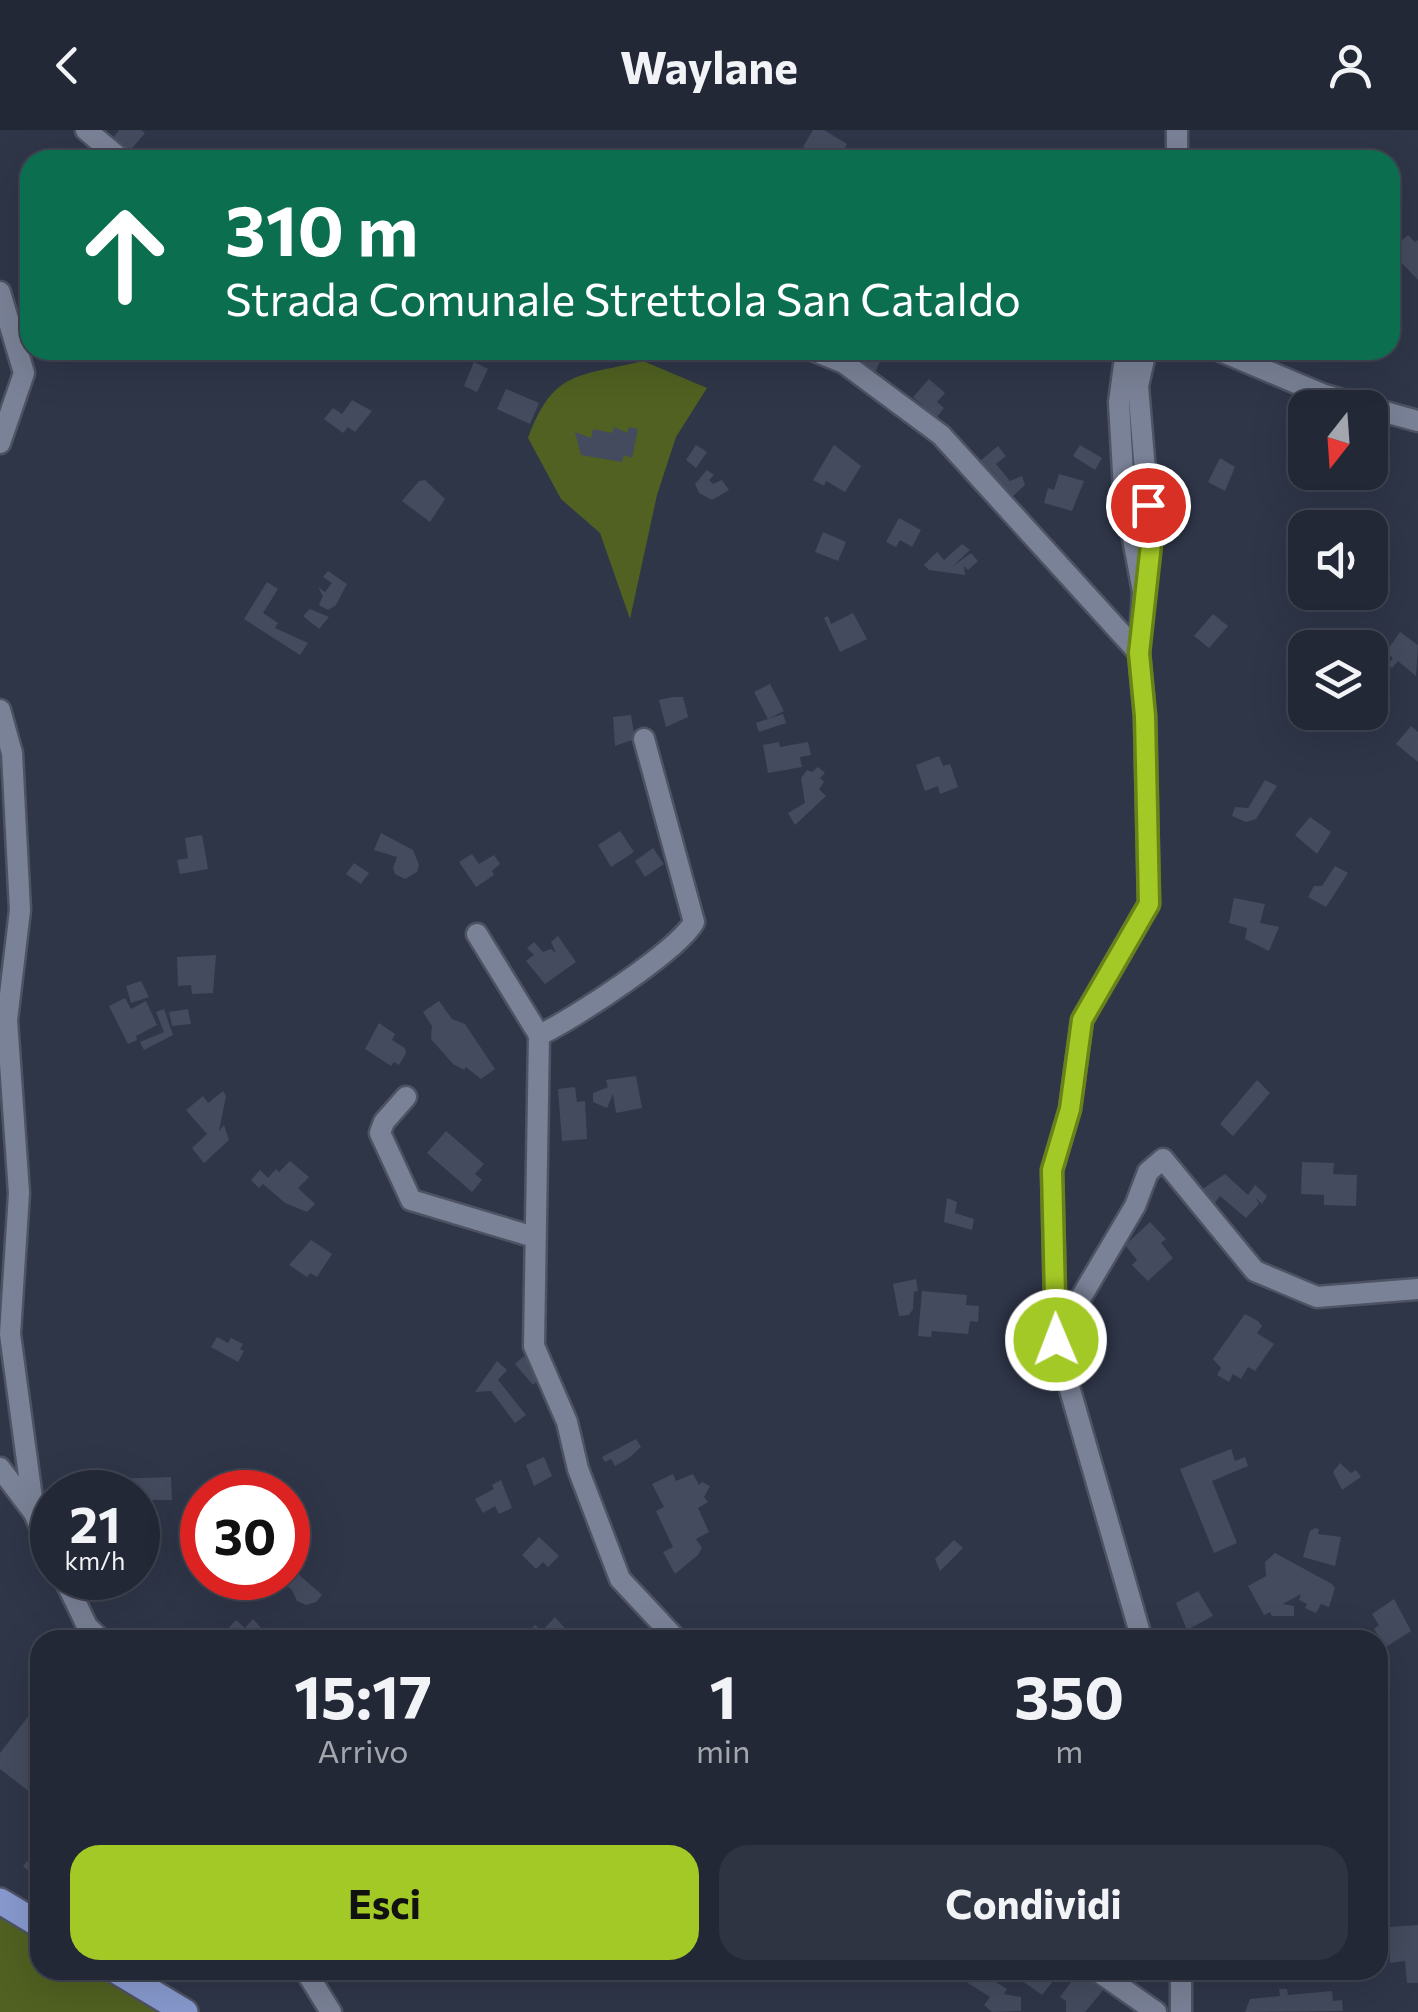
<!DOCTYPE html>
<html lang="it">
<head>
<meta charset="utf-8">
<style>
  :root { --surface:#232836; --page:#2f3442; --text:#f1f3f6; --muted:#a3a6ad; --line:#404451; --accent:#a3c926 }
  body { margin:0; font-family:Commissioner,sans-serif; background:var(--page); color:var(--text); height:100vh; display:flex; flex-direction:column; font-size:38px; white-space:nowrap }
  * { box-sizing:border-box; margin:0 }
  p { font-size:32px; color:var(--muted) }
  .icon { flex:none; width:55px; height:55px; fill:none; stroke:currentColor; stroke-width:2; stroke-linecap:round; stroke-linejoin:round }
  .map { position:relative; flex:1; overflow:hidden }
  .panel { position:absolute; left:30px; top:1500px; width:1358px; height:350px; display:flex; flex-direction:column; background:var(--surface); border-radius:30px; box-shadow:0 10px 40px #0002,0 0 0 2px var(--line) }
  .panel>* { flex:none }
  .hud { position:absolute; left:20px; top:20px; width:1380px; height:210px; border-radius:30px; box-shadow:0 10px 40px #0002,0 0 0 2px var(--line); background:#0b6e4f; color:#fff; overflow:hidden }
  .needle { width:65px; rotate:197deg }
  .buttons { position:absolute; left:1288px; top:260px; display:grid; gap:20px }
  .buttons a { display:grid; place-items:center; width:100px; height:100px; border-radius:20px; background:var(--surface); box-shadow:0 10px 40px #0002,0 0 0 2px var(--line); font-size:50px }
  .speed { position:absolute; left:30px; top:1340px; display:flex; gap:20px; font-size:50px; font-weight:700; text-align:center }
  .speed>* { display:grid; place-content:center; width:130px; height:130px; border-radius:50%; background:var(--surface); box-shadow:0 10px 40px #0002,0 0 0 2px var(--line); line-height:1 }
  .speed small { font-size:25px; font-weight:400 }
  .speed .limit { border:15px solid #d22; background:#fff; color:#111 }
  .pin { position:absolute; display:grid; place-items:center; width:85px; height:85px; color:#fff; margin:-42px; border:5px solid #fff; border-radius:50%; box-shadow:0 2px 10px #0007 }
  .me { position:absolute; width:110px; margin:-55px; rotate:359deg; stroke-linejoin:round; filter:drop-shadow(0 0 8px #0008) }
  .turn { display:flex; align-items:center; gap:35px; height:210px; padding:0 40px; font-size:45px }
  .turn .icon { width:130px; height:130px; stroke-width:2.5 }
  .turn b { display:block; font-size:70px; line-height:85px }
  .eta { display:flex; justify-content:space-evenly; align-items:center; height:170px; text-align:center }
  .eta b { font-size:60px; font-weight:700; line-height:70px }
  .cta { display:flex; gap:20px; margin-top:auto; padding:20px 40px }
  .cta a { flex:1; height:115px; border-radius:30px; background:var(--accent); color:#111; font-size:40px; font-weight:700; line-height:115px; text-align:center }
  .cta a+a { background:var(--page); color:var(--text) }
  header { display:flex; justify-content:space-between; align-items:center; height:130px; padding:0 40px; background:var(--surface); font-size:45px; font-weight:700 }
  .map>svg:first-child { display:block }
  .green { fill:#506121 }
  .building { fill:#444b5e }
  .lines { fill:none; stroke-linecap:round; stroke-linejoin:round }
  .minor-casing { stroke:#4d5363; stroke-width:25 }
  .major-casing { stroke:#4d5363; stroke-width:30 }
  .minor { stroke:#7a8297; stroke-width:20 }
  .major { stroke:#8799ce; stroke-width:25 }
  .route-casing { stroke:#6a8319; stroke-width:25 }
  .route { stroke:#a3c926; stroke-width:18 }
</style>
</head>
<body>
<header><svg class="icon" aria-label="back" viewBox="0 0 24 24"><path d="M15 5l-7 7 7 7"/></svg>Waylane<svg class="icon" aria-label="person" viewBox="0 0 24 24"><circle cx="12" cy="8" r="4"/><path d="M4 21q1-7 8-7t8 7"/></svg></header>
<div class="map">
<svg width="1418" height="1882" viewBox="0 0 1418 1882">
  <rect width="100%" height="100%" fill="#2f3648"/>
  <g class="green">
    <path d="M643,231L707,258L676,307L657,365L630,489L600,403L561,369L528,308C554,239 578,247 643,231Z"/>
    <polygon points="0,1779 40,1799 40,1840 108,1840 162,1873 155,1882 0,1882"/>
  </g>
  <g class="building">
    <polygon points="119,0 141,0 145,3 128,23 111,11"/>
    <polygon points="813,0 824,0 847,14 838,30 826,30 803,17"/>
    <polygon points="1408,105 1415,112 1418,110 1418,150 1398,129 1390,133 1390,121"/>
    <polygon points="821,220 854,220 867,228 869,223 881,228 875,244"/>
    <polygon points="474,232 488,239 477,262 464,256"/>
    <polygon points="929,249 945,263 937,272 944,278 936,288 913,267"/>
    <polygon points="506,259 539,273 530,294 497,279"/>
    <polygon points="352,270 372,281 355,302 348,297 343,303 324,289 333,278 342,284"/>
    <polygon points="614,297 627,303 629,297 638,299 632,328 624,325 622,332 581,325 575,302 591,308 593,299 612,303"/>
    <polygon points="696,315 707,322 696,338 686,330"/>
    <polygon points="834,315 861,336 845,362 826,351 824,356 813,350"/>
    <polygon points="1080,315 1102,328 1095,340 1073,326"/>
    <polygon points="998,316 1006,326 996,334 1010,351 1022,346 1025,355 1011,368 980,331"/>
    <polygon points="1220,328 1235,337 1225,361 1208,352"/>
    <polygon points="707,340 714,345 709,350 713,354 722,350 729,360 712,370 699,363 695,354"/>
    <polygon points="1059,344 1084,351 1072,381 1044,373 1048,358 1054,360"/>
    <polygon points="425,350 445,369 430,392 402,371 419,351"/>
    <polygon points="899,388 921,400 912,417 900,410 896,417 886,412"/>
    <polygon points="823,402 846,412 838,431 815,422"/>
    <polygon points="962,414 970,420 952,437 971,423 978,431 968,440 964,436 965,445 929,440 924,435 937,422 944,430"/>
    <polygon points="328,441 347,454 336,475 328,480 319,475 323,466 318,457 325,462 332,453 323,447"/>
    <polygon points="267,452 278,459 263,483 278,493 275,498 308,513 300,525 244,489"/>
    <polygon points="310,479 329,487 319,499 303,486"/>
    <polygon points="853,483 867,509 840,522 824,488 828,486 831,494"/>
    <polygon points="1213,484 1228,496 1209,518 1194,506"/>
    <polygon points="1400,502 1418,515 1416,546 1398,531 1392,538 1388,535 1393,528 1386,522"/>
    <polygon points="770,554 784,581 768,589 754,562"/>
    <polygon points="673,567 683,567 688,587 666,597 659,570"/>
    <polygon points="783,584 786,593 759,602 756,593"/>
    <polygon points="631,585 635,609 615,616 613,587"/>
    <polygon points="1411,596 1418,602 1418,632 1396,614"/>
    <polygon points="779,612 780,617 808,612 811,625 800,627 802,637 768,643 763,615"/>
    <polygon points="939,626 943,636 950,634 958,657 940,664 938,656 925,661 916,635"/>
    <polygon points="818,637 825,643 820,648 824,652 819,659 826,666 795,695 788,683 805,673 801,648 807,640 812,642"/>
    <polygon points="1265,650 1277,656 1256,689 1246,692 1232,686 1235,677 1248,678"/>
    <polygon points="1310,687 1331,702 1317,724 1295,705"/>
    <polygon points="620,701 634,722 611,737 598,715"/>
    <polygon points="381,703 413,720 419,735 417,742 405,749 395,744 393,738 397,727 374,720"/>
    <polygon points="202,705 208,739 180,744 177,730 188,728 185,708"/>
    <polygon points="653,718 664,734 645,747 635,731"/>
    <polygon points="472,724 479,734 494,725 500,734 492,741 494,745 476,757 459,732"/>
    <polygon points="354,733 369,743 361,754 346,744"/>
    <polygon points="1335,736 1348,743 1326,777 1308,767 1314,756 1322,756"/>
    <polygon points="1234,768 1265,774 1260,793 1279,797 1269,821 1245,809 1247,798 1229,793"/>
    <polygon points="558,806 576,832 545,854 526,831 534,825 527,818 534,812 543,822 551,819 556,823 551,812"/>
    <polygon points="216,825 213,863 192,864 191,855 178,856 177,827"/>
    <polygon points="141,851 149,867 131,873 126,856"/>
    <polygon points="125,868 131,879 146,871 157,895 136,906 137,910 128,914 109,876"/>
    <polygon points="439,871 452,889 465,894 495,939 481,949 466,937 464,940 453,934 431,909 432,896 423,882"/>
    <polygon points="164,879 173,905 144,920 140,912 164,902 156,882"/>
    <polygon points="188,879 191,894 172,896 169,882"/>
    <polygon points="379,893 395,904 392,910 405,918 406,923 399,935 394,932 391,936 365,919"/>
    <polygon points="636,946 642,978 616,983 613,964 607,978 593,972 593,963 608,957 606,950"/>
    <polygon points="1257,950 1270,963 1233,1006 1220,994"/>
    <polygon points="575,957 577,972 585,971 587,1009 562,1011 558,959"/>
    <polygon points="223,961 226,966 219,1001 224,995 229,1010 204,1033 192,1018 207,1004 186,980 203,966 208,973"/>
    <polygon points="446,1001 484,1034 475,1044 482,1050 472,1062 427,1023"/>
    <polygon points="290,1031 309,1047 298,1058 315,1074 307,1082 285,1073 263,1054 259,1058 251,1050 260,1040 268,1048 276,1039 279,1042"/>
    <polygon points="1302,1032 1334,1033 1333,1044 1357,1045 1356,1076 1324,1075 1324,1065 1301,1064"/>
    <polygon points="1225,1044 1248,1065 1255,1055 1267,1066 1262,1074 1256,1068 1259,1074 1246,1088 1220,1066 1210,1079 1198,1062"/>
    <polygon points="947,1068 957,1072 955,1083 974,1089 972,1100 944,1092"/>
    <polygon points="1150,1092 1166,1109 1161,1113 1173,1128 1148,1151 1132,1135 1137,1130 1125,1115"/>
    <polygon points="311,1110 332,1124 317,1147 310,1143 307,1147 289,1135"/>
    <polygon points="916,1149 918,1161 914,1162 913,1179 909,1185 899,1186 893,1154"/>
    <polygon points="922,1161 967,1165 966,1175 979,1176 978,1192 970,1191 968,1204 932,1201 931,1207 918,1206"/>
    <polygon points="1245,1184 1258,1191 1262,1196 1257,1203 1274,1214 1255,1241 1248,1237 1241,1249 1233,1244 1229,1252 1217,1245 1221,1238 1213,1229"/>
    <polygon points="217,1207 228,1213 231,1208 243,1214 240,1219 244,1221 238,1232 211,1217"/>
    <polygon points="524,1226 542,1247 533,1255 515,1234"/>
    <polygon points="497,1231 507,1240 498,1250 526,1285 515,1293 491,1261 475,1262"/>
    <polygon points="636,1309 641,1317 629,1328 615,1336 611,1329 605,1332 602,1327"/>
    <polygon points="1231,1319 1235,1331 1245,1327 1248,1336 1212,1351 1237,1413 1214,1423 1180,1339"/>
    <polygon points="544,1327 552,1346 534,1356 526,1335"/>
    <polygon points="1340,1333 1351,1343 1356,1340 1361,1347 1342,1360 1333,1342"/>
    <polygon points="673,1344 676,1351 693,1344 699,1355 702,1352 710,1356 704,1367 708,1372 698,1378 709,1402 696,1409 702,1418 698,1425 675,1444 663,1422 673,1417 656,1381 664,1377 652,1354"/>
    <polygon points="171,1347 172,1370 138,1370 138,1362 112,1362 112,1349"/>
    <polygon points="501,1350 512,1378 499,1384 495,1376 483,1383 475,1369 494,1359 492,1355"/>
    <polygon points="1315,1398 1319,1399 1318,1404 1341,1407 1335,1436 1303,1427 1310,1401"/>
    <polygon points="539,1407 559,1426 548,1437 543,1432 536,1439 522,1425"/>
    <polygon points="954,1410 963,1418 940,1441 935,1429"/>
    <polygon points="1275,1423 1332,1454 1335,1458 1329,1477 1321,1474 1316,1483 1305,1478 1307,1474 1299,1470 1301,1464 1283,1474 1294,1476 1294,1486 1272,1486 1270,1482 1264,1485 1248,1456 1266,1446 1265,1432"/>
    <polygon points="288,1435 322,1465 316,1472 306,1475 297,1471 292,1460 277,1448 288,1448"/>
    <polygon points="1198,1461 1213,1486 1187,1500 1176,1473"/>
    <polygon points="1394,1469 1411,1501 1386,1517 1374,1499 1379,1495 1372,1484"/>
    <polygon points="555,1487 568,1502 561,1510 530,1510 525,1505 535,1495 545,1504 544,1499"/>
    <polygon points="253,1489 272,1510 231,1510 224,1503 236,1490 245,1498"/>
    <polygon points="40,1571 40,1670 0,1639 0,1623"/>
    <polygon points="33,1725 40,1731 40,1752 23,1736"/>
    <polygon points="1418,1795 1418,1853 1407,1853 1405,1831 1390,1833 1390,1797"/>
    <polygon points="961,1840 993,1840 988,1847 1007,1859 1004,1864 1021,1867 1021,1881 992,1882 984,1875 990,1867 957,1846"/>
    <polygon points="1013,1840 1062,1840 1042,1865 1011,1843"/>
    <polygon points="1080,1840 1086,1840 1091,1844 1088,1849 1105,1858 1085,1882 1066,1882 1066,1871 1060,1867"/>
    <polygon points="1279,1859 1287,1859 1288,1865 1332,1861 1333,1871 1342,1870 1343,1881 1245,1882 1250,1869 1280,1866"/>
  </g>
  <g class="lines">
    <g class="minor-casing">
      <g id="minor">
        <polyline points="86,0 122,30"/>
        <polyline points="1177,30 1177,0"/>
        <polyline points="0,162 24,243 0,313"/>
        <polyline points="812,220 844,233 941,305 1139,523"/>
        <polyline points="1126,220 1119,272 1124,360 1143,462 1139,523 1145,587 1149,774 1082,890 1070,979 1052,1040 1056,1211 1142,1510"/>
        <polyline points="1218,220 1322,264 1369,278"/>
        <polyline points="1370,278 1418,291"/>
        <polyline points="1146,445 1151,414 1138,256 1146,220"/>
        <polyline points="0,580 12,623 20,780 7,890 19,1063 10,1204 34,1383"/>
        <path d="M644,609L694,792C679,820 571,891 539,905L534,1216L567,1292L578,1339L620,1449L677,1510"/>
        <polyline points="477,804 539,905"/>
        <polyline points="406,967 384,992 380,1003 411,1070 534,1107"/>
        <polyline points="1057,1208 1135,1076 1148,1042 1163,1029 1255,1141 1317,1167 1418,1159"/>
        <polyline points="0,1338 34,1383 52,1423"/>
        <polyline points="64,1448 87,1496 101,1510"/>
        <polyline points="305,1840 331,1882"/>
        <polyline points="1096,1840 1156,1882"/>
        <polyline points="1181,1882 1181,1840"/>
      </g>
    </g>
    <g class="major-casing">
      <g id="major">
        <polyline points="0,1771 40,1795"/>
        <polyline points="115,1840 185,1882"/>
      </g>
    </g>
    <use href="#minor" class="minor"/>
    <use href="#major" class="major"/>
  </g>
  <g class="lines">
    <g class="route-casing">
      <polyline id="route" points="1056,1210 1052,1040 1070,979 1082,890 1149,774 1145,586 1139,523 1151,414 1148,375"/>
    </g>
    <use href="#route" class="route"/>
  </g>
</svg>
<div class="buttons">
<a><svg class="needle" viewBox="-14 -14 28 28"><path d="M0-13l5 13h-10z" fill="#e53935"/><path d="M0 13l5-13h-10z" fill="#a3a6ad"/></svg></a>
<a><svg class="icon" aria-label="sound" viewBox="0 0 24 24"><path d="M4 9h4l5-4v14l-5-4H4zM17 9q2 3 0 6"/></svg></a>
<a><svg class="icon" aria-label="layers" viewBox="0 0 24 24"><path d="M12 4l9 5-9 5-9-5zM3 14l9 5 9-5"/></svg></a>
</div>
<div class="speed"><div>21<small>km/h</small></div><div class="limit">30</div></div>
<div class="pin" style="left:1148px;top:375px;background:#d93025"><svg class="icon" aria-label="arrive" viewBox="0 0 24 24"><path d="M6 21V4h12l-3 4 3 4H6"/></svg></div>
<svg class="me" style="left:1056px;top:1210px" viewBox="-20 -20 40 40"><circle r="17" fill="#a3c926" stroke="#fff" stroke-width="3"/><path d="M0-11L8 9 0 5-8 9z" fill="#fff"/></svg>
<div class="hud">
<div class="turn"><svg class="icon" aria-label="ahead" viewBox="0 0 24 24"><path d="M12 20V5M6 11l6-6 6 6"/></svg><div><b>310 m</b>Strada Comunale Strettola San Cataldo</div></div>
</div>
<section class="panel">
<div class="eta">
<div><b>15:17</b><p>Arrivo</p></div>
<div><b>1</b><p>min</p></div>
<div><b>350</b><p>m</p></div>
</div>
<div class="cta"><a>Esci</a><a>Condividi</a></div>
</section>
</div>
</body>
</html>
